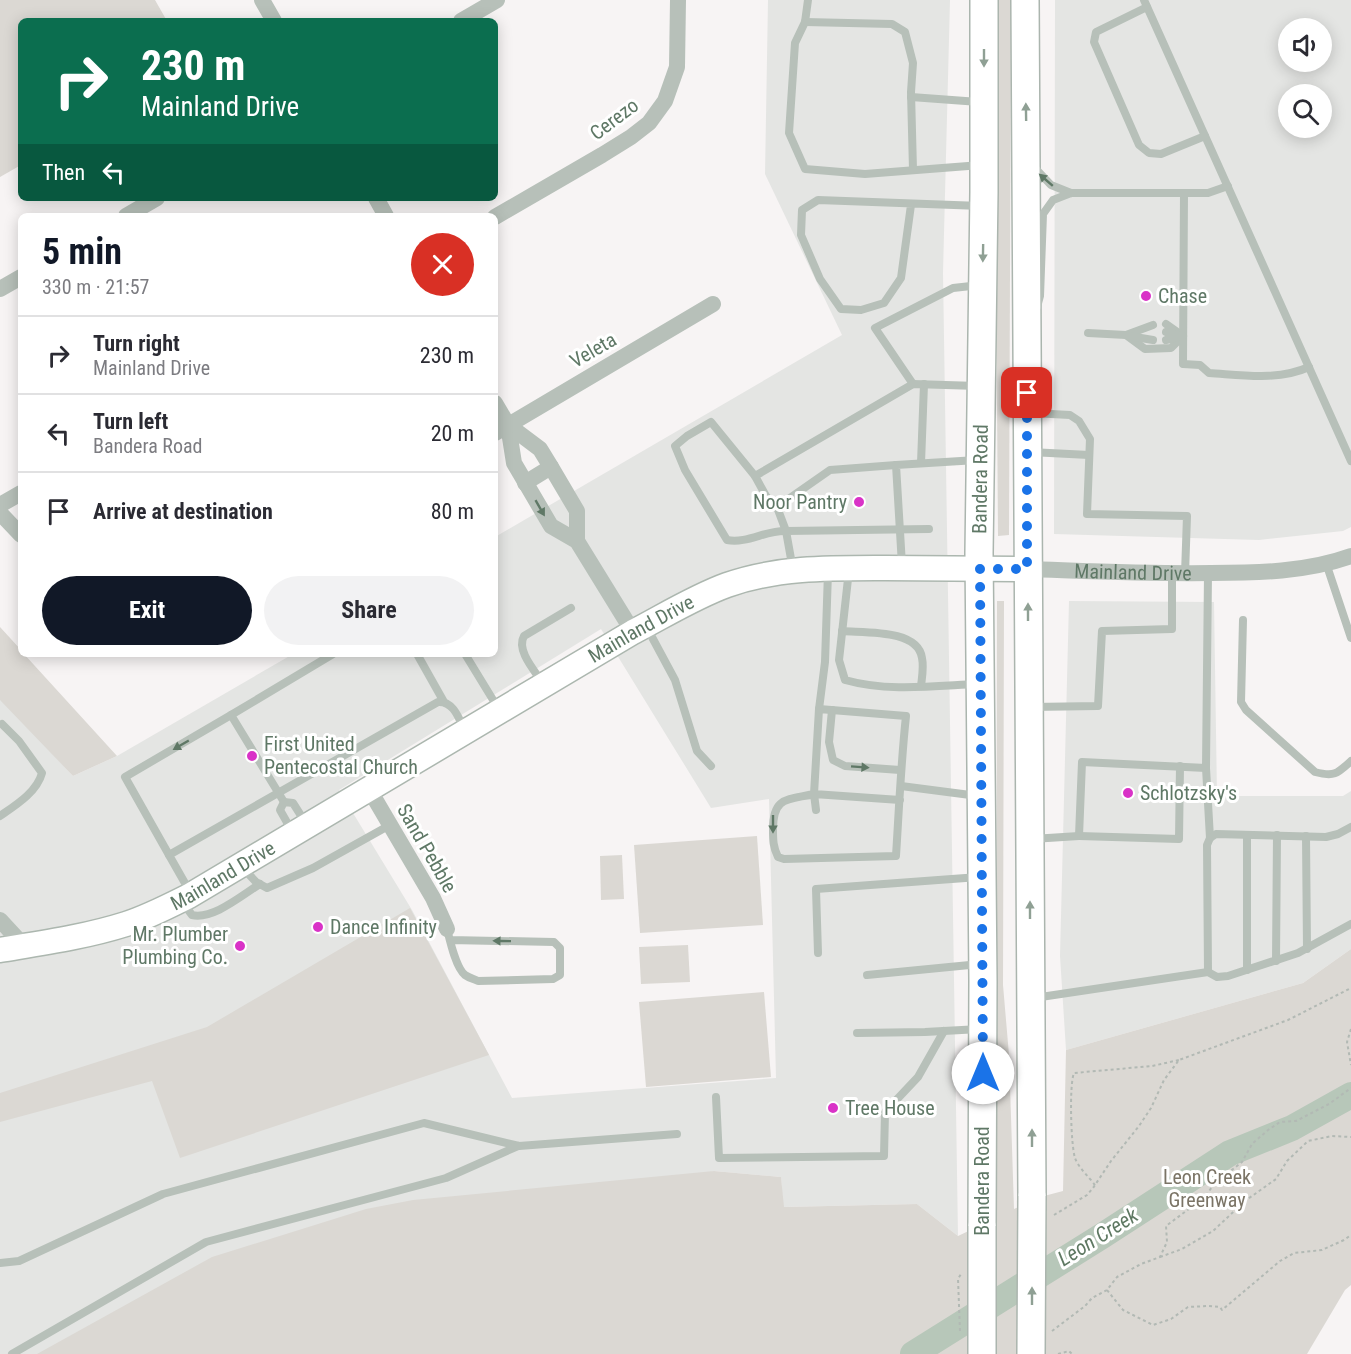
<!DOCTYPE html>
<html lang="en">
<head>
<meta charset="utf-8">
<style>
  :root { --surface:#fff; --page:#f2f2f3; --text:#2b2b33; --muted:#7c7c81; --line:#e1e1e2; --accent:#111827 }
  body { margin:0; font-family:"Roboto Condensed",sans-serif; background:var(--page); color:var(--text); height:100vh; display:flex; flex-direction:column; font-size:22px; white-space:nowrap }
  * { box-sizing:border-box; margin:0 }
  p { font-size:20px; color:var(--muted) }
  .icon { flex:none; width:33px; height:33px; fill:none; stroke:currentColor; stroke-width:2; stroke-linecap:round; stroke-linejoin:round }
  .map { position:relative; flex:1; overflow:hidden }
  .side { position:absolute; left:18px; top:213px; width:480px; height:444px; display:flex; flex-direction:column; background:var(--surface); border-radius:9px; box-shadow:0 3px 15px #0003 }
  .side>* { flex:none }
  .hud { position:absolute; left:18px; top:18px; width:480px; height:183px; border-radius:9px; box-shadow:0 3px 15px #0003; background:#0b6e4f; color:#fff; overflow:hidden }
  .buttons { position:absolute; left:1278px; top:18px; display:grid; gap:12px }
  .buttons a { display:grid; place-items:center; width:54px; height:54px; border-radius:50%; background:var(--surface); box-shadow:0 3px 15px #0003; font-size:30px }
  .pin { position:absolute; display:grid; place-items:center; width:51px; height:51px; color:#fff; margin:-26px; border-radius:12px; box-shadow:0 3px 9px #0006 }
  .me { position:absolute; width:66px; margin:-33px; rotate:0deg; stroke-linejoin:round; filter:drop-shadow(0 0 4px #0008) }
  .turn { display:flex; align-items:center; gap:21px; height:126px; padding:0 24px; font-size:27px }
  .turn .icon { width:78px; height:78px; stroke-width:2.5 }
  .turn b { display:block; font-size:42px; line-height:51px }
  .then { display:flex; align-items:center; height:57px; padding:0 24px; background:#0003; gap:12px; font-size:22px }
  .round { display:grid; place-items:center; flex:none; width:63px; height:63px; border-radius:32px; background:var(--page) }
  .headline { display:flex; align-items:center; justify-content:space-between; height:102px; padding:0 24px }
  h1 { font-size:36px; font-weight:700; line-height:45px; color:var(--accent) }
  .button { display:flex; gap:12px; margin-top:auto; padding:12px 24px }
  .button a { flex:1; height:69px; border-radius:36px; background:var(--accent); color:#fff; font-size:24px; font-weight:700; line-height:69px; text-align:center }
  .button a+a { background:var(--page); color:var(--text) }
  ul { padding:0; list-style:none }
  li { display:flex; align-items:center; gap:18px; height:78px; padding:0 24px; border-top:2px solid var(--line) }
  li div { flex:1 }
  li b { display:block; font-size:22px }
  li em { font-style:normal }
  .map>svg:first-child { display:block }
  .built { fill:#e4e5e3; fill-rule:evenodd }
  .green { fill:#dbd8d3 }
  .lines { fill:none; stroke-linecap:round; stroke-linejoin:round }
  .river { stroke:#b7c7b9; stroke-width:26 }
  .secondary-casing { stroke:#acb7af; stroke-width:27 }
  .primary-casing { stroke:#abb5ae; stroke-width:30 }
  .path { stroke:#b2b9b4; stroke-width:2; stroke-dasharray:3 3; stroke-linecap:butt }
  .lane { stroke:#b7c0b9; stroke-width:8 }
  .street { stroke:#b7c0b9; stroke-width:16 }
  .secondary { stroke:#fff; stroke-width:24 }
  .primary { stroke:#fff; stroke-width:27 }
  .primary-bridge-casing { stroke:#abb5ae; stroke-width:30; stroke-linecap:butt }
  .primary-bridge { stroke:#fff; stroke-width:27 }
  .oneway { fill:#8fa094 }
  .oneway2 { fill:#5f7866 }
  .route { stroke:#1a73e8; stroke-width:10; stroke-dasharray:0 18 }
  .poi-dot { fill:#d932c7; stroke:#fff; stroke-width:2 }
  .labels { text-anchor:middle; stroke-width:6; stroke-linejoin:round; paint-order:stroke }
  .street-label { font-size:20px; fill:#5f7866; stroke:#fff }
  .poi-label { font-size:20px; fill:#5f7866; stroke:#fff; text-anchor:start }
  .park-label { font-size:20px; fill:#7b7466; stroke:#fff }
  .water-label { font-size:21px; font-style:italic; fill:#5e7862; stroke:#fff }
</style>
</head>
<body>
<div class="map">
<svg width="1351" height="1354" viewBox="0 0 1351 1354">
  <rect width="100%" height="100%" fill="#f7f4f4"/>
  <g class="built">
    <path d="M768,0H950L943,273L958,1236L917,1204L783,1207L781,1177L714,1171L97,1354H0V697L73,776L117,756L293,654H495V537L842,335L765,174ZM601,629L711,808L769,799L776,1078L512,1098L412,910L339,790Z"/>
    <path d="M1055,0H1351V527L1343,531L1259,540L1054,534ZM1288,28H1322V62H1288ZM1288,94H1322V128H1288Z"/>
    <polygon points="1069,601 1214,602 1217,796 1343,796 1351,791 1351,949 1303,983 1066,1050 1060,956"/>
  </g>
  <g class="green">
    <polygon points="0,0 155,0 167,21 21,21 21,165 0,177"/>
    <polygon points="994,0 1010,0 1011,13 1009,535 998,536"/>
    <polygon points="997,601 1004,601 1003,985 1009,1055 1014,1209 1044,1196 1063,1191 1066,1050 1303,983 1351,949 1351,1285 1345,1290 1307,1354 37,1354 212,1257 366,1209 413,1200 714,1171 781,1177 784,1207 917,1204 958,1236 996,1218"/>
    <polygon points="0,627 21,650 21,654 24,654 117,756 73,776 0,700"/>
    <polygon points="757,836 763,925 640,933 634,845"/>
    <polygon points="622,855 624,899 601,900 600,856"/>
    <polygon points="410,908 489,1055 180,1158 152,1081 0,1122 0,1093 207,1027"/>
    <polygon points="688,945 690,982 641,984 639,947"/>
    <polygon points="764,992 771,1077 646,1087 639,1002"/>
  </g>
  <g class="lines">
    <polyline class="river" points="913,1354 1102,1236 1230,1153 1292,1128 1351,1095"/>
    <g class="secondary-casing">
      <g id="secondary">
        <path id="s2" d="M0,950C42,943 85,937 126,924C148,917 169,906 189,896L633,632C664,616 694,597 727,585C778,567 832,568 885,568C933,568 980,569 1027,569"/>
      </g>
    </g>
    <g class="primary-casing">
      <g id="primary">
        <polyline points="1025,0 1032,1196"/>
        <path id="s3" d="M982,1226L983,981L979,553L984,192V0"/>
      </g>
    </g>
    <g class="path">
      <polyline points="1351,1029 1347,1042 1351,1065"/>
      <path d="M1095,1185C1089,1177 1078,1167 1075,1158C1071,1146 1069,1085 1074,1073L1152,1066L1179,1060"/>
      <polyline points="1054,1215 1087,1195 1093,1188 1111,1161 1139,1126 1151,1108 1164,1080 1179,1060 1288,1020 1351,988"/>
      <polyline points="1160,1257 1182,1249 1213,1231 1245,1201 1276,1179 1287,1161 1308,1141 1332,1136 1351,1137"/>
      <polyline points="1107,1290 1123,1310 1153,1325 1171,1319 1188,1307 1208,1306 1220,1307 1222,1310 1280,1261 1294,1253 1322,1250 1344,1240 1351,1235"/>
      <polyline points="960,1331 958,1279 961,1274"/>
      <polyline points="1052,1331 1085,1306 1092,1298 1107,1290 1117,1277 1141,1264 1160,1257 1167,1242 1166,1226 1205,1197 1214,1184 1242,1162 1252,1144 1268,1130 1280,1122 1296,1121 1329,1104 1351,1088"/>
      <polyline points="1058,1354 1069,1351 1072,1354"/>
    </g>
    <g class="lane">
      <polyline points="808,0 805,22 795,43 789,133 805,169 865,174 981,165"/>
      <polyline points="1144,0 1351,461"/>
      <polyline points="1147,7 1096,32 1094,42 1139,145 1149,153 1161,154 1205,136"/>
      <polyline points="805,22 892,24 905,32 913,63 911,92 913,170"/>
      <polyline points="911,97 979,102"/>
      <polyline points="1033,166 1051,185 1071,193"/>
      <path d="M1184,193L1183,364L1200,365L1209,373C1242,375 1278,381 1309,367"/>
      <polyline points="911,205 901,278 884,303 861,310 841,309 820,279 801,235 802,210 818,200 981,206"/>
      <polyline points="1037,307 1040,296 1043,214 1053,200 1071,193 1208,193 1228,186"/>
      <polyline points="1153,325 1126,335 1145,349 1171,348 1183,336 1166,324"/>
      <polyline points="1088,333 1126,335"/>
      <polyline points="1129,336 1153,340"/>
      <polyline points="1166,340 1183,336 1166,332"/>
      <polyline points="913,384 875,328 953,288 980,285"/>
      <polyline points="1032,413 1070,415 1079,421 1090,439 1087,514 1187,516 1185,574"/>
      <polyline points="1030,452 1089,455"/>
      <polyline points="921,463 924,384"/>
      <polyline points="896,465 830,470 777,507 766,496 755,476 913,384 978,386"/>
      <path d="M755,476L711,422L687,436L675,446L685,470L727,540C747,544 766,530 786,531L777,507"/>
      <polyline points="1326,563 1351,638"/>
      <polyline points="902,565 896,465 977,460"/>
      <polyline points="793,570 786,531 929,529"/>
      <path d="M849,570L839,660L845,680C887,692 934,686 977,684"/>
      <path d="M1243,620L1241,702L1246,710L1315,772C1334,777 1337,774 1351,761"/>
      <polyline points="646,626 675,680 697,751 711,766"/>
      <path d="M842,631C865,633 918,629 922,658C924,667 922,677 921,686"/>
      <polyline points="417,654 444,702"/>
      <polyline points="465,654 498,708"/>
      <path d="M542,682C534,670 516,650 524,636L571,608"/>
      <polyline points="1031,707 1098,706 1102,631 1172,629 1172,573"/>
      <polyline points="819,709 825,662 828,572"/>
      <polyline points="832,710 829,742 833,760 845,766 900,770"/>
      <polyline points="1206,768 1210,838"/>
      <polyline points="901,786 978,796"/>
      <polyline points="284,802 231,715 333,654"/>
      <path d="M816,810L814,794C788,800 773,796 773,829C773,840 773,847 778,857L784,859L896,856C899,809 901,762 906,716L819,709L814,794L900,800"/>
      <path d="M0,816C16,805 37,792 42,773L19,741L2,724"/>
      <polyline points="293,833 280,810 284,802 293,803 307,825"/>
      <polyline points="1247,835 1247,970"/>
      <polyline points="1079,836 1179,839 1180,766"/>
      <polyline points="1306,836 1307,949"/>
      <polyline points="1032,839 1079,836 1082,762 1206,768 1208,573"/>
      <polyline points="169,855 125,777 231,715"/>
      <polyline points="243,868 256,882 267,888 313,868 390,825"/>
      <path d="M190,892L169,855L438,702C454,701 459,719 465,731"/>
      <path d="M183,903L192,915C213,920 242,895 260,884"/>
      <path d="M447,929C450,941 456,968 465,975C469,978 474,979 478,981L553,979L560,975V948L554,942L450,940"/>
      <polyline points="818,953 816,889 979,877"/>
      <polyline points="1276,961 1277,835"/>
      <polyline points="1208,972 1207,845 1210,838 1216,834 1326,837 1338,834 1351,827"/>
      <polyline points="867,975 980,964"/>
      <polyline points="1034,998 1208,972 1217,977 1228,976 1298,953 1351,924"/>
      <polyline points="857,1033 925,1032 980,1029"/>
      <polyline points="716,1097 719,1158 884,1156 885,1112 918,1077 944,1031"/>
      <polyline points="0,1263 19,1261 163,1194 424,1123 519,1146 677,1134"/>
      <polyline points="12,1354 206,1242 446,1178 518,1146"/>
    </g>
    <g class="street">
      <polyline points="262,0 274,21"/>
      <polyline points="461,21 497,0"/>
      <polyline points="376,198 386,216"/>
      <polyline points="126,216 157,198"/>
      <polyline points="495,217 602,155 631,137 649,123 665,101 677,67 678,0"/>
      <polyline points="0,289 21,277"/>
      <polyline points="495,403 508,425 514,463 551,526 577,541 633,632"/>
      <polyline points="508,425 540,449 551,467 577,511 577,541"/>
      <polyline points="495,433 713,304"/>
      <polyline points="525,483 551,467"/>
      <polyline points="0,505 21,493"/>
      <polyline points="0,513 21,535"/>
      <path id="s1" d="M1027,569C1088,571 1150,574 1211,573C1257,573 1307,572 1351,556"/>
      <polyline points="369,789 433,898 447,929"/>
      <polyline points="0,920 24,946"/>
    </g>
    <use href="#secondary" class="secondary"/>
    <use href="#primary" class="primary"/>
    <g class="primary-bridge-casing">
      <g id="primary-bridge">
        <polyline points="982,1226 982,1354"/>
        <polyline points="1031,1354 1032,1196"/>
      </g>
    </g>
    <use href="#primary-bridge" class="primary-bridge"/>
  </g>
  <defs><path id="oneway-solid" d="M-6-.8H1V-3.2L6.5 0L1 3.2V.8H-6Z" transform="scale(1.5)"/></defs>
  <g class="oneway">
    <use href="#oneway-solid" transform="translate(984 58) rotate(90)"/>
    <use href="#oneway-solid" transform="translate(1026 112) rotate(-91)"/>
    <use href="#oneway-solid" transform="translate(983 253) rotate(91)"/>
    <use href="#oneway-solid" transform="translate(1028 612) rotate(-90)"/>
    <use href="#oneway-solid" transform="translate(1030 910) rotate(-90)"/>
    <use href="#oneway-solid" transform="translate(1032 1138) rotate(-90)"/>
    <use href="#oneway-solid" transform="translate(1032 1296) rotate(-90)"/>
  </g>
  <g class="oneway2">
    <use href="#oneway-solid" transform="translate(1046 180) rotate(-139)"/>
    <use href="#oneway-solid" transform="translate(540 508) rotate(60)"/>
    <use href="#oneway-solid" transform="translate(181 745) rotate(150)"/>
    <use href="#oneway-solid" transform="translate(860 767) rotate(4)"/>
    <use href="#oneway-solid" transform="translate(773 824) rotate(90)"/>
    <use href="#oneway-solid" transform="translate(502 941) rotate(-179)"/>
  </g>
  <g class="lines">
    <polyline class="route" points="983,1073 980,569 1027,569 1027,393"/>
  </g>
  <g class="poi-dot">
    <circle cx="1146" cy="296" r="6"/>
    <circle cx="859" cy="502" r="6"/>
    <circle cx="252" cy="756" r="6"/>
    <circle cx="1128" cy="793" r="6"/>
    <circle cx="318" cy="927" r="6"/>
    <circle cx="240" cy="946" r="6"/>
    <circle cx="833" cy="1108" r="6"/>
  </g>
  <g class="labels">
    <g class="street-label">
      <text transform="translate(614 119) rotate(-37)" y="7">Cerezo</text>
      <text transform="translate(593 350) rotate(-30)" y="7">Veleta</text>
      <text dy="7" stroke="none"><textPath href="#s3" startOffset="747">Bandera Road</textPath></text>
      <text dy="7" stroke="none"><textPath href="#s1" startOffset="106">Mainland Drive</textPath></text>
      <text dy="7" stroke="none"><textPath href="#s2" startOffset="723">Mainland Drive</textPath></text>
      <text transform="translate(427 848) rotate(60)" y="7">Sand Pebble</text>
      <text dy="7" stroke="none"><textPath href="#s2" startOffset="237">Mainland Drive</textPath></text>
      <text transform="translate(982 1181) rotate(-90)" y="7">Bandera Road</text>
    </g>
    <g class="poi-label">
      <text x="1158" y="303">Chase</text>
      <text x="847" y="509" text-anchor="end">Noor Pantry</text>
      <text x="264" y="751">First United<tspan x="264" dy="23">Pentecostal Church</tspan></text>
      <text x="1140" y="800">Schlotzsky's</text>
      <text x="330" y="934">Dance Infinity</text>
      <text x="228" y="941" text-anchor="end">Mr. Plumber<tspan x="228" dy="23">Plumbing Co.</tspan></text>
      <text x="845" y="1115">Tree House</text>
    </g>
    <g class="park-label">
      <text x="1207" y="1184">Leon Creek<tspan x="1207" dy="23">Greenway</tspan></text>
    </g>
    <g class="water-label">
      <text transform="translate(1098 1237) rotate(-32)" y="7">Leon Creek</text>
    </g>
  </g>
</svg>
<div class="buttons">
<a><svg class="icon" aria-label="sound" viewBox="0 0 24 24"><path d="M4 9h4l5-4v14l-5-4H4zM17 9q2 3 0 6"/></svg></a>
<a><svg class="icon" aria-label="search" viewBox="0 0 24 24"><circle cx="10" cy="10" r="6"/><path d="M15 15l6 6"/></svg></a>
</div>
<div class="pin" style="left:1027px;top:393px;background:#d93025"><svg class="icon" aria-label="arrive" viewBox="0 0 24 24"><path d="M6 21V4h12l-3 4 3 4H6"/></svg></div>
<svg class="me" style="left:983px;top:1073px" viewBox="-20 -20 40 40"><circle r="19" fill="#fff"/><path d="M0-13L10 11 0 6-10 11z" fill="#1a73e8"/></svg>
<div class="hud">
<div class="turn"><svg class="icon" aria-label="right" viewBox="0 0 24 24"><path d="M7 20v-9h11M14 6l5 5-5 5"/></svg><div><b>230 m</b>Mainland Drive</div></div>
<div class="then">Then<svg class="icon" aria-label="left" viewBox="0 0 24 24"><path d="M17 20v-9H6M10 6l-5 5 5 5"/></svg></div>
</div>
<section class="side">
<div class="headline"><div><h1>5 min</h1><p>330 m · 21:57</p></div><a class="round" style="background:#d93025;color:#fff"><svg class="icon" aria-label="close" viewBox="0 0 24 24"><path d="M6 6l12 12M18 6L6 18"/></svg></a></div>
<ul>
<li><svg class="icon" aria-label="right" viewBox="0 0 24 24"><path d="M7 20v-9h11M14 6l5 5-5 5"/></svg><div><b>Turn right</b><p>Mainland Drive</p></div><em>230 m</em></li>
<li><svg class="icon" aria-label="left" viewBox="0 0 24 24"><path d="M17 20v-9H6M10 6l-5 5 5 5"/></svg><div><b>Turn left</b><p>Bandera Road</p></div><em>20 m</em></li>
<li><svg class="icon" aria-label="arrive" viewBox="0 0 24 24"><path d="M6 21V4h12l-3 4 3 4H6"/></svg><div><b>Arrive at destination</b></div><em>80 m</em></li>
</ul>
<div class="button"><a>Exit</a><a>Share</a></div>
</section>
</div>
</body>
</html>
